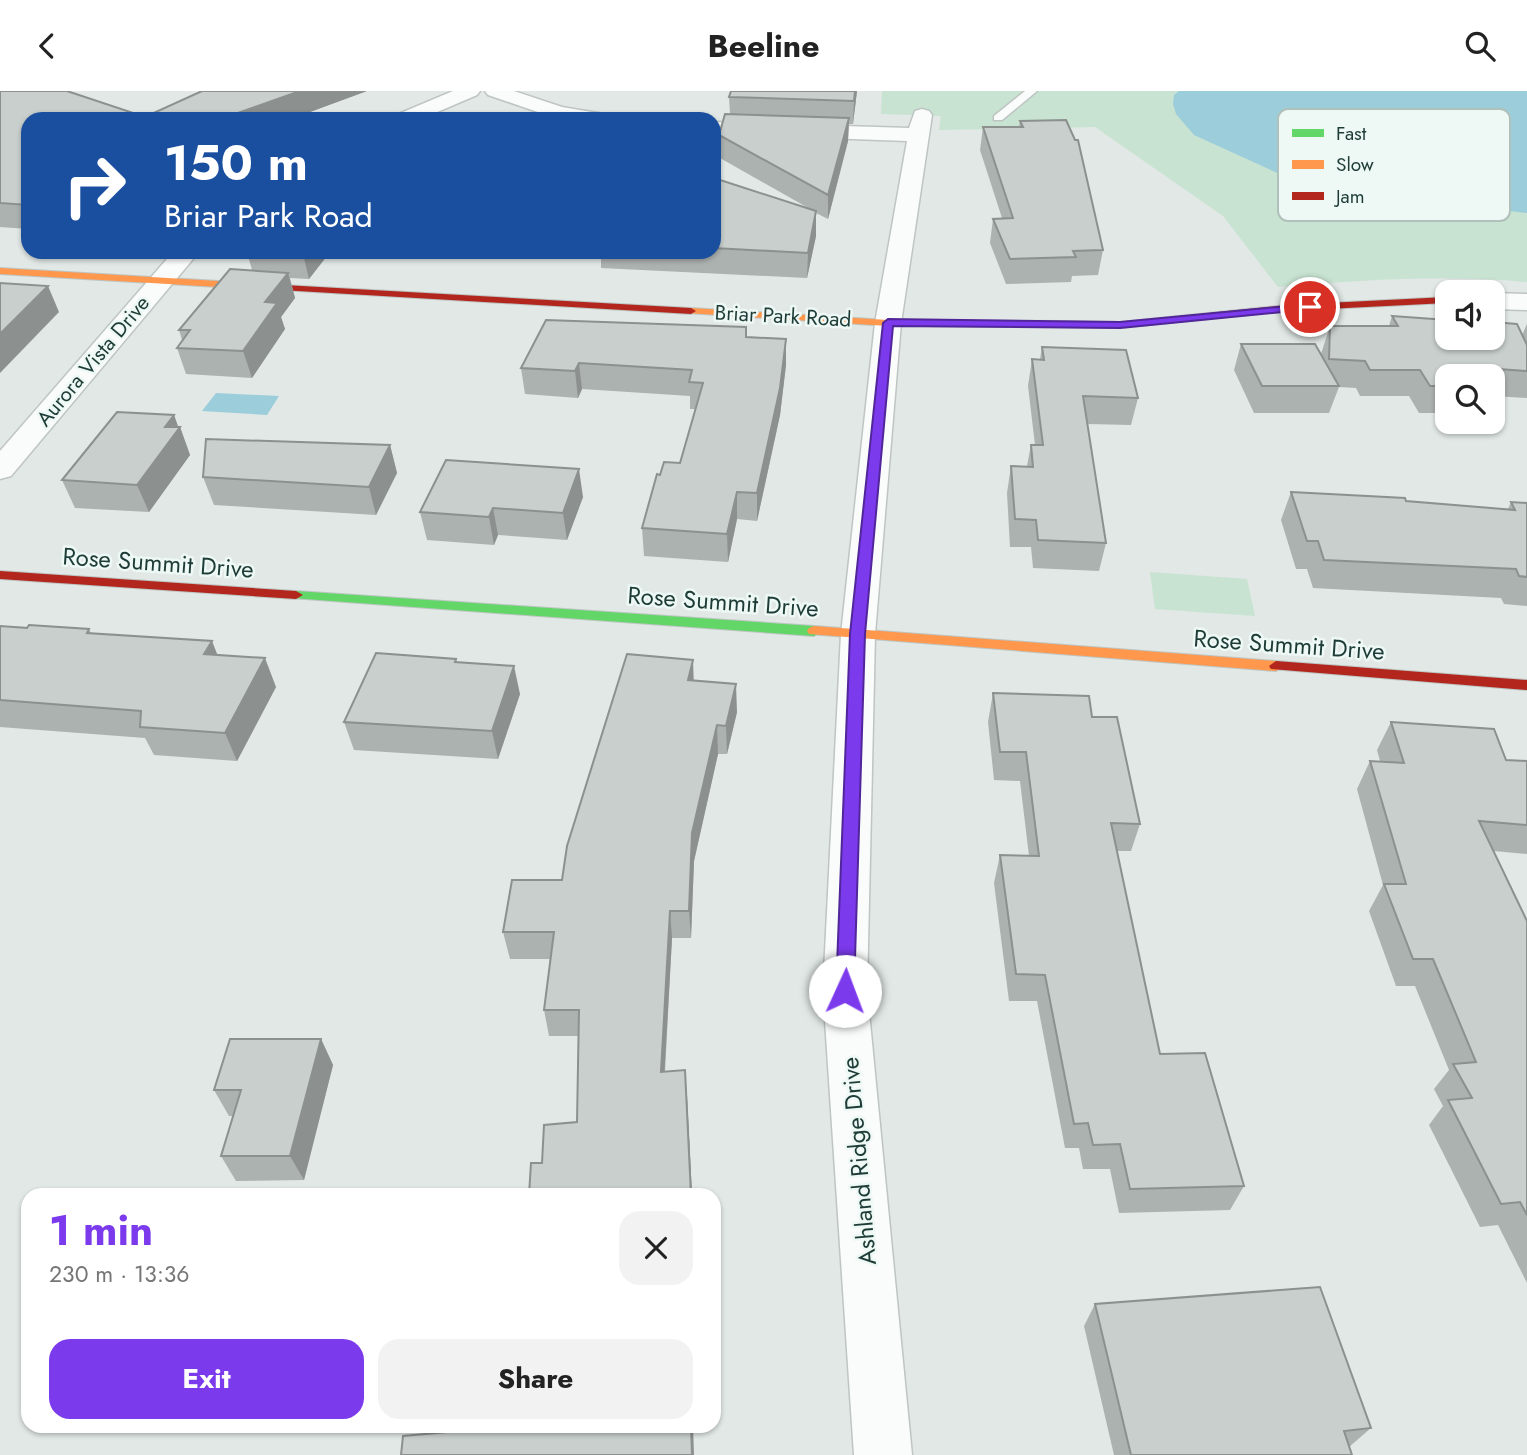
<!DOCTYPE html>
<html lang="en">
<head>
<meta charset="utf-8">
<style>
  :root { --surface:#fff; --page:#f2f2f2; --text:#222; --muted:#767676; --accent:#7c3aed }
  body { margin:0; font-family:Jost,sans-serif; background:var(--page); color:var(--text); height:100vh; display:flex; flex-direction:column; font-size:26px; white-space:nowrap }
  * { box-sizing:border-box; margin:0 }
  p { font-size:23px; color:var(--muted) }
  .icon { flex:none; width:38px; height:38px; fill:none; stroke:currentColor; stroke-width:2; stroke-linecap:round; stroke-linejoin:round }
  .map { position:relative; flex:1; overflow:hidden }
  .side { position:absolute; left:21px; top:1097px; width:700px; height:245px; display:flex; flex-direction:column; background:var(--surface); border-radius:21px; box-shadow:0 2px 5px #0004 }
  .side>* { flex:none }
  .guide { position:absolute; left:21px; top:21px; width:700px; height:147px; border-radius:21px; box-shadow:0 2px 5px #0004; background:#1a4fa0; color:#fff; overflow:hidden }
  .fabs { position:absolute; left:1435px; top:189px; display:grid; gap:14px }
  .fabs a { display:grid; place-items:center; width:70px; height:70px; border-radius:14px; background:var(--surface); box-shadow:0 2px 5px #0004; font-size:35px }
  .pin { position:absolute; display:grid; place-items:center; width:60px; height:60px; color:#fff; margin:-30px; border:4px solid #fff; border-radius:50%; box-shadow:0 2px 7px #0007 }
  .me { position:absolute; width:77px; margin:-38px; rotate:2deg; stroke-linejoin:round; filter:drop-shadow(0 0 5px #0008) }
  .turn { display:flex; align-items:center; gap:24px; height:147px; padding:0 28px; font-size:32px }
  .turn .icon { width:91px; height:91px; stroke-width:2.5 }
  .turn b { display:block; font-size:49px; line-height:60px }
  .round { display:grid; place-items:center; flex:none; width:74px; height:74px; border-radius:21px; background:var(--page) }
  .summary { display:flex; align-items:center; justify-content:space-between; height:119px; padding:0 28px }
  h1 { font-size:42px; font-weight:700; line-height:52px; color:var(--accent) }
  .primary-button { display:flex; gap:14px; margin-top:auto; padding:14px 28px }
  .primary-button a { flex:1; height:80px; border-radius:21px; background:var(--accent); color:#fff; font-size:28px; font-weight:700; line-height:80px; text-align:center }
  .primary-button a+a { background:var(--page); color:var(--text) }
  header { display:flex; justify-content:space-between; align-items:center; height:91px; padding:0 28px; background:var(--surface); font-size:32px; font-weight:700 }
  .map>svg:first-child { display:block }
  .green { fill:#c8e3d2 }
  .water { fill:#9ccddb }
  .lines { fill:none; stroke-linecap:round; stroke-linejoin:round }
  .lane-casing { stroke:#bec5c2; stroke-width:3 }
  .street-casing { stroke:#bec5c2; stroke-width:3 }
  .fast-casing { stroke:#bdc6c3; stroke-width:2 }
  .slow-casing { stroke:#bdc6c3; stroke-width:2 }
  .jam-casing { stroke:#bdc6c3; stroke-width:2 }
  .lane { fill:#fafcfb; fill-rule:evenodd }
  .street { fill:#fafcfb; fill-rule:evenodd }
  .fast { fill:#63d668; fill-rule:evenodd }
  .slow { fill:#ff974d; fill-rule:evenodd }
  .jam { fill:#b3261e; fill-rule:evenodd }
  .wall { fill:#acb2b0 }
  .shaded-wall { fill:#8c9190 }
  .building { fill:#c8cfcd; stroke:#8c9190; stroke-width:2 }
  .route { fill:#7c3aed; stroke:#51269a; stroke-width:2 }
  .labels { text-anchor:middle; stroke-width:5; stroke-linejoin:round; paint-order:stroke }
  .far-street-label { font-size:21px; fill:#1e3c37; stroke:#eef8f4 }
  .street-label { font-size:24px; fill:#1e3c37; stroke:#eef8f4 }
  .key { fill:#eef8f4; stroke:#b0c0bb; stroke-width:2 }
  .key-label { font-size:19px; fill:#1e3c37 }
</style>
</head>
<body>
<header><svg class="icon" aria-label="back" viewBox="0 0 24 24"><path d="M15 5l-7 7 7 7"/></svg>Beeline<svg class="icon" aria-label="search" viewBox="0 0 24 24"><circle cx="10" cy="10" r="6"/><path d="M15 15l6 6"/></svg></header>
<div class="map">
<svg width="1527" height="1364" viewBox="0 0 1527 1364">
  <rect width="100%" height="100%" fill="#e1e8e5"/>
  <g class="green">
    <path d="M882,0H1527V191C1444,183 1361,189 1278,196L1223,125L1095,36L939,39L941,25L881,23Z"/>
    <polygon points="1150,481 1247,488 1255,525 1155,518"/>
  </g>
  <g class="water">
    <polygon points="1179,0 1527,0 1527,122 1451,113 1408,114 1346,103 1286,86 1194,44 1176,23 1173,13 1174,4"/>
    <polygon points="216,302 279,305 267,324 202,320"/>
  </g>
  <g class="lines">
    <g class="lane-casing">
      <polygon id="lane" points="1025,0 1037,0 1002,29 994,29 994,25"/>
    </g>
    <g class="street-casing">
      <g id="street">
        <polygon points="453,0 480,0 477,4 421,28 393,28 396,24"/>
        <polygon points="485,0 514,0 562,16 610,24 613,28 558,28 488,4"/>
        <polygon points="922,18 929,20 932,24 901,232 875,543 867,900 912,1364 854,1364 823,900 841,543 875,232 907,50 714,43 714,31 909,37 915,20"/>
        <polygon points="173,161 199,161 11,385 0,388 0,360"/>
        <polygon points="1493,202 1527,203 1527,219 1493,218"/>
      </g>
    </g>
    <g class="fast-casing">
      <polygon id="fast" points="296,500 814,535 821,540 814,545 291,507 289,504"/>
    </g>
    <g class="slow-casing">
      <g id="slow">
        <polygon points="0,177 284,194 289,197 284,200 0,183"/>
        <polygon points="691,217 888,229 1060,230 1065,233 1060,236 888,235 687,222 687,218"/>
        <polygon points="814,535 1276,570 1283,575 1276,580 809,543 807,540 809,537"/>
      </g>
    </g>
    <g class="jam-casing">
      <g id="jam">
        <polygon points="284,194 691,217 696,220 691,223 280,199 280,195"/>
        <polygon points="1447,206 1447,212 1286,220 1120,237 1060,236 1055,233 1060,230 1120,231 1286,214"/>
        <polygon points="0,480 296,500 303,504 296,508 0,488"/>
        <polygon points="1276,570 1527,589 1527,599 1271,578 1269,575"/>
      </g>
    </g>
    <use href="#lane" class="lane"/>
    <use href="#street" class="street"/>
    <use href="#fast" class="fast"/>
    <use href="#slow" class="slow"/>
    <use href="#jam" class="jam"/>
  </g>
  <g class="wall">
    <polygon points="0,0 145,26 367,0 291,28 28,28 28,138 0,136"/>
    <polygon points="731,0 857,0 853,33 849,33 848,50 828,128 816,122 816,145 807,187 601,177 601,168 490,161 714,161 714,87 810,118 720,67 719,44 730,23 729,6"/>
    <polygon points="1020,30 1103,159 1098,184 1072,185 1071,191 1006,193 990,152 993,128 1002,127 980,59 983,36 1019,36"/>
    <polygon points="247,161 330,161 309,188 290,187 295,207 281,226 285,238 252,287 186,283 177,257 182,249 179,239 252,179"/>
    <polygon points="1392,225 1522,244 1527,233 1527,307 1493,305 1493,285 1447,285 1447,322 1419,322 1409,305 1360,305 1356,297 1339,296 1329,322 1254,322 1234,279 1241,253 1321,263 1330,235 1389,235"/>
    <polygon points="746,246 786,248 786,274 780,324 757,430 737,428 728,471 644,465 642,437 660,384 680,372 696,318 690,318 690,305 582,298 578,307 525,303 521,277"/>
    <polygon points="1042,256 1138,307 1131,334 1087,333 1106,452 1099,480 1033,477 1031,456 1010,456 1007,402 1011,375 1027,375 1031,354 1035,354 1028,295 1032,268 1040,268"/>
    <polygon points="174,324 178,336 180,336 190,364 149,421 75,417 62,389"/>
    <polygon points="390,354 397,382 376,424 214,414 203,386"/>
    <polygon points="1291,401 1508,418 1511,411 1527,412 1527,515 1504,513 1501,507 1313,497 1307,478 1296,478 1281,429"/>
    <polygon points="583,406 567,449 498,444 494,454 427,449 420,421"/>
    <polygon points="0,535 89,538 91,542 217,564 276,596 237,670 154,664 145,647 0,636"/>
    <polygon points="456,568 457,571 520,603 498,668 354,659 344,631"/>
    <polygon points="694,589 737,621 727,663 718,663 694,770 691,847 672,847 665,981 687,1005 692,1104 529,1104 577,1031 578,945 549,945 544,919 550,868 510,868 503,841 562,789"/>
    <polygon points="993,602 1092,626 1140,733 1131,760 1117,760 1160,963 1244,1095 1230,1119 1119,1122 1110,1078 1083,1078 1079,1057 1065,1057 1037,910 1009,910 994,792 1000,764 1029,765 1020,690 994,689 988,631"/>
    <polygon points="1391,631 1506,669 1527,670 1527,763 1494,760 1527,830 1527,1192 1498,1134 1480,1136 1429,1034 1443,1015 1434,998 1449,979 1415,895 1396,895 1369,820 1383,794 1357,698 1370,670 1380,670 1377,659"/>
    <polygon points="321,948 333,974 304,1089 236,1090 221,1065 233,1025 229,1025 214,999"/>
    <polygon points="1095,1213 1371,1337 1349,1356 1352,1364 1114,1364 1084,1235"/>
  </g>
  <g class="shaded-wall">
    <polygon points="300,0 367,0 291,28 221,28"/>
    <polygon points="855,0 857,0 853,33 854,10"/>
    <polygon points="849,27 848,50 828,128 828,104"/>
    <polygon points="816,120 816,145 807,187 808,162"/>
    <polygon points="304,161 330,161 309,188 303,163"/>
    <polygon points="288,182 295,207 281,226 285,238 252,287 243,260 265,211"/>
    <polygon points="48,195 59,221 0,282 0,243"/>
    <polygon points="786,248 786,274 780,324 757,430 757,402"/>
    <polygon points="579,272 582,298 578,307 575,280"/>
    <polygon points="174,324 179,338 180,336 190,364 149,421 137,394 165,336"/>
    <polygon points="390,354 397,382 376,424 369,396"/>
    <polygon points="579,378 583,406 567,449 563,422"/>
    <polygon points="737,401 737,428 728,471 727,443"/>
    <polygon points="493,417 498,444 494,454 489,426"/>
    <polygon points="212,550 223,578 204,563"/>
    <polygon points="265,567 276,596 237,670 225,642"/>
    <polygon points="693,569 694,597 688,589"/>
    <polygon points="514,575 520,603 498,668 492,640"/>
    <polygon points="736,593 737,621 727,663 726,635"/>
    <polygon points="717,634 718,663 694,770 691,847 689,820 692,742"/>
    <polygon points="670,820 672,847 663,1007 661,981"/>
    <polygon points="321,948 333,974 304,1089 290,1065"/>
    <polygon points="685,979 687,1005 692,1104 691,1104"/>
    <polygon points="691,1335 693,1335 694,1364 692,1364"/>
  </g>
  <g class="building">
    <polygon points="0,0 67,0 145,26 202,0 300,0 221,28 28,28 28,114 0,112"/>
    <polygon points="731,0 855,0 854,10 729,6"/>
    <polygon points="725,23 849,27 828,104 719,44"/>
    <polygon points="1066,29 1075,49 1078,49 1103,159 1073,160 1076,166 1010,168 993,128 1013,127 983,36 1023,36 1020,30"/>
    <polygon points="714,87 816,120 808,162 714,157"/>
    <polygon points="272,161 304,161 303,163"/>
    <polygon points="230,178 288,182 265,211 277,212 243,260 177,257 190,239 179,239"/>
    <polygon points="0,192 48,195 0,243"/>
    <polygon points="1392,225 1447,229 1447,247 1493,247 1493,231 1517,233 1527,254 1527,280 1469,276 1475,285 1447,285 1447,295 1430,295 1420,279 1370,279 1365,270 1329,268 1330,235 1398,235"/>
    <polygon points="546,229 746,236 746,246 786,248 780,297 757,402 737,401 727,443 642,437 657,383 660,384 664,371 680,372 703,292 689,291 692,279 579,272 575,280 521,277"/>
    <polygon points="1241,253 1315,253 1339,295 1262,295"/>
    <polygon points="1042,256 1126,259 1138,307 1083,305 1106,452 1038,449 1036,429 1015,428 1011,375 1033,376 1031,354 1043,354 1032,268 1044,269"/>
    <polygon points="117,321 174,324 165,336 180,336 137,394 62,389"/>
    <polygon points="206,348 390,354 369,396 203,386"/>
    <polygon points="446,369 579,378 563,422 493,417 489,426 420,421"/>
    <polygon points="1291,401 1405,407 1406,410 1515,419 1511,411 1527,412 1527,486 1519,485 1516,478 1324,469 1318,450 1307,450"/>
    <polygon points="29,534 89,538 87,542 212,550 204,563 265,567 225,642 140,636 141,620 0,609 0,535 27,537"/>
    <polygon points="376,562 456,568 455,571 514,575 492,640 344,631"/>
    <polygon points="627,563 693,569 688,589 736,593 726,635 717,634 692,742 689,820 670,820 661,981 685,979 691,1104 529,1104 531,1072 542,1072 544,1034 577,1031 579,919 544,919 554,841 503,841 512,789 562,789 567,755"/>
    <polygon points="993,602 1089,605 1092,626 1117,626 1140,733 1111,732 1160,963 1205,962 1244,1095 1130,1098 1120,1053 1093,1054 1088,1032 1074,1033 1045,884 1016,883 1000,764 1039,765 1026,661 1000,661"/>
    <polygon points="1391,631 1494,638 1506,669 1527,670 1527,734 1479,730 1527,830 1527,1124 1520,1111 1501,1113 1448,1009 1472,1007 1453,973 1476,971 1433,868 1413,868 1384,793 1406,793 1370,670 1404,672"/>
    <polygon points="230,948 321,948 290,1065 221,1065 241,999 214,999"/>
    <polygon points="1320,1196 1371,1337 1344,1340 1352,1364 1131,1364 1095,1213"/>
    <polygon points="516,1335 691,1335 692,1364 401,1364 403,1345"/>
  </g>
  <polygon class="route" points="1310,213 1316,216 1314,218 1120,237 893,235 865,543 854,900 851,905 845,907 838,905 836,900 850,543 883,232 888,228 1120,231"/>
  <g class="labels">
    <g class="far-street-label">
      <text transform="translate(783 225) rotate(3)" y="7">Briar Park Road</text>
      <text transform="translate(93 270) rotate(-50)" y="7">Aurora Vista Drive</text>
    </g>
    <g class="street-label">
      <text transform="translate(158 472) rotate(4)" y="8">Rose Summit Drive</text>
      <text transform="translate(723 511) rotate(4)" y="8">Rose Summit Drive</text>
      <text transform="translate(1289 554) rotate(4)" y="8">Rose Summit Drive</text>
      <text transform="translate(859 1070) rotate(-95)" y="8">Ashland Ridge Drive</text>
    </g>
  </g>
  <rect x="1278" y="18" width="232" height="112" rx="10" class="key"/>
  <rect x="1292" y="38" width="32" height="8" fill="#63d668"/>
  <rect x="1292" y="69" width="32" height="9" fill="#ff974d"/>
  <rect x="1292" y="101" width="32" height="8" fill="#b3261e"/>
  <g class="key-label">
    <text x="1336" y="49">Fast</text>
    <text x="1336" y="80">Slow</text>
    <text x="1336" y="112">Jam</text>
  </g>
</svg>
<div class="fabs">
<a><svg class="icon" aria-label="sound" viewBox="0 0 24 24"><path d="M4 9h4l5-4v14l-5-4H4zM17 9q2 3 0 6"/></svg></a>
<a><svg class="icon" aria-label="search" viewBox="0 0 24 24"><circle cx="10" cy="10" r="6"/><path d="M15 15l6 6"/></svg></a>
</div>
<div class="pin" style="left:1310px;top:216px;background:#d93025"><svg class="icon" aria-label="arrive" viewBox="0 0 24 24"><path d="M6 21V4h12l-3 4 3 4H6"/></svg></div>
<svg class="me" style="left:845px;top:900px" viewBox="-20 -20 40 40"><circle r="19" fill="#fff"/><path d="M0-13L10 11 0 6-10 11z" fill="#7c3aed"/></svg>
<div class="guide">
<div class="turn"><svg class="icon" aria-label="right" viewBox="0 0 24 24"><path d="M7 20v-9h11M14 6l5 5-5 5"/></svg><div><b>150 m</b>Briar Park Road</div></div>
</div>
<section class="side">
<div class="summary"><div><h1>1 min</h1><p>230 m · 13:36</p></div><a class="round"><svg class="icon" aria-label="close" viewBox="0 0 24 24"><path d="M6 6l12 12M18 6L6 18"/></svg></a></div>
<div class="primary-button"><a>Exit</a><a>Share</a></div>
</section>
</div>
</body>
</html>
